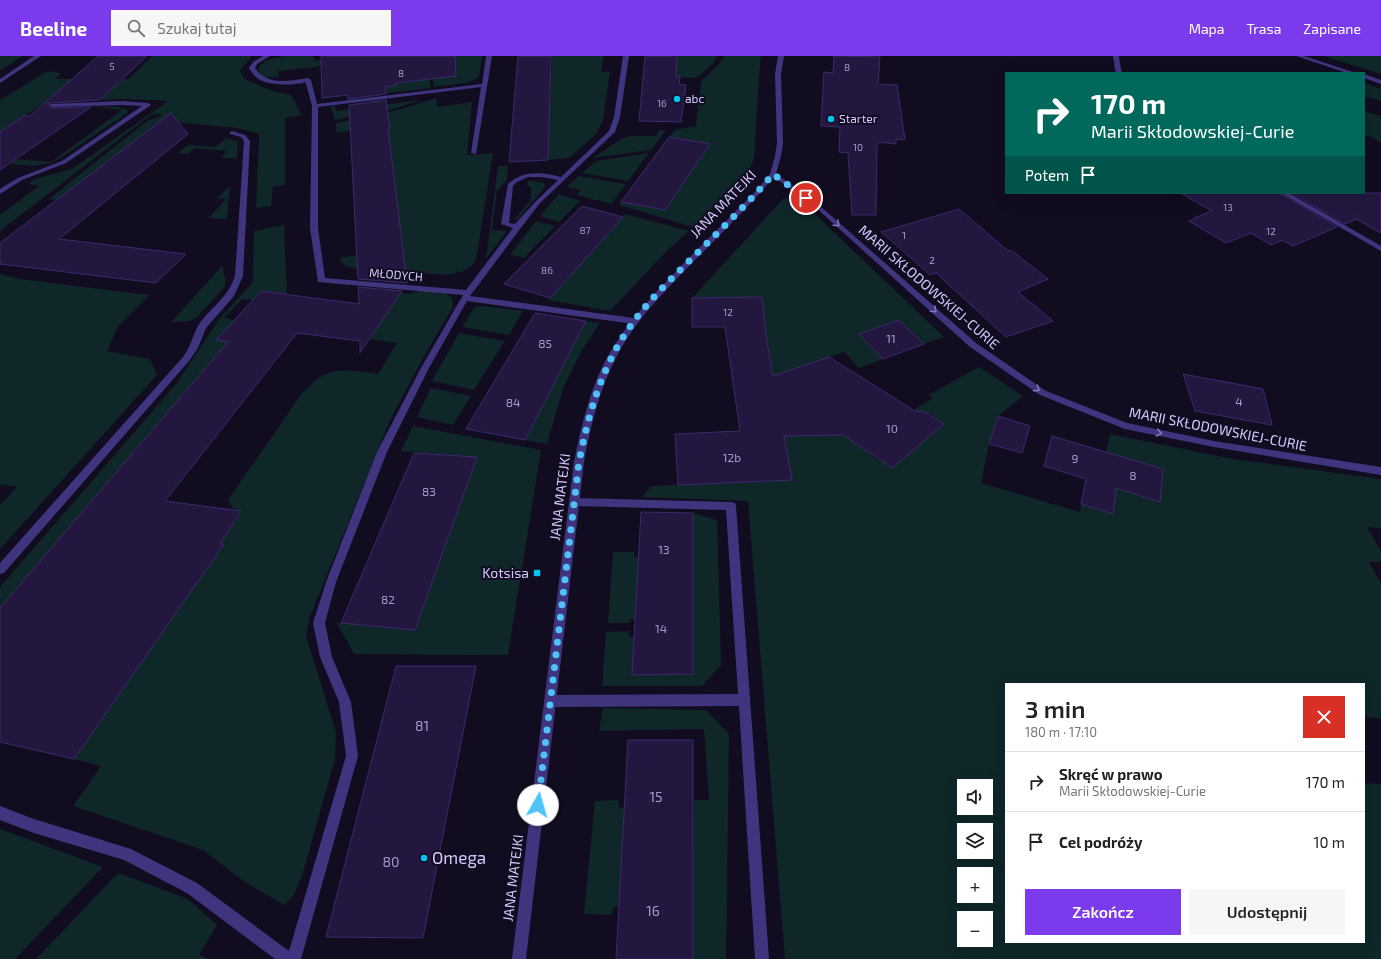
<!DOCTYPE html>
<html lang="pl">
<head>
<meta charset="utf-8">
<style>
  :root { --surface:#fff; --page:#f6f6f6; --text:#222; --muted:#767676; --line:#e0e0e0; --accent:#7c3aed }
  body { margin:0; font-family:"Exo 2",sans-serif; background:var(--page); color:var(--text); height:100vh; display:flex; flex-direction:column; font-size:15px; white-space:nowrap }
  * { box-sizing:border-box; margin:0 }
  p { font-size:13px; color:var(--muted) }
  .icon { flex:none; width:22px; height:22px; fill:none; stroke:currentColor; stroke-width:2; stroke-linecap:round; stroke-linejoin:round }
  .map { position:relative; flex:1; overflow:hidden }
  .details { position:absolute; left:1005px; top:627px; width:360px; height:260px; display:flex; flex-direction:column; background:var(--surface); border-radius:0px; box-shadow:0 4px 16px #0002 }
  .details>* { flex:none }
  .top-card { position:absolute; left:1005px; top:16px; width:360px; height:122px; border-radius:0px; box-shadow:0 4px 16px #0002; background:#00695c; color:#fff; overflow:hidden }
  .fabs { position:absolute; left:957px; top:723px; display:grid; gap:8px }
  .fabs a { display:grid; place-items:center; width:36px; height:36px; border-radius:0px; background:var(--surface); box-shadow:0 4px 16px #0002; font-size:20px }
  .pin { position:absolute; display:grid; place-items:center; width:34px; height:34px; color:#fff; margin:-17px; border:2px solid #fff; border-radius:50%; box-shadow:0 1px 4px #0007 }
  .me { position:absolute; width:44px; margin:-22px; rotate:7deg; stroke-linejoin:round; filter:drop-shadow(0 0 3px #0008) }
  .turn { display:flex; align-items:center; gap:14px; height:84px; padding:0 20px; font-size:18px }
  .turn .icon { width:52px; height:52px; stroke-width:2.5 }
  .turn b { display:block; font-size:28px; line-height:34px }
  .then { display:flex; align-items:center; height:38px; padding:0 20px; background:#0003; gap:8px; font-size:15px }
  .round { display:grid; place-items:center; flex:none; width:42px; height:42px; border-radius:0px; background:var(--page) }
  .headline { display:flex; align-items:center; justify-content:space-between; height:68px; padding:0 20px }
  h1 { font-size:24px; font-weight:600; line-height:30px }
  .button { display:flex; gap:8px; margin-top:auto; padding:8px 20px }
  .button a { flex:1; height:46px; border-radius:0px; background:var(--accent); color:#fff; font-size:16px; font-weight:600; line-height:46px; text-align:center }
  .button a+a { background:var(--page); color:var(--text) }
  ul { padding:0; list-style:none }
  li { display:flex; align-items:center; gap:12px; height:60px; padding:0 20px; border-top:1px solid var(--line) }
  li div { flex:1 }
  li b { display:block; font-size:15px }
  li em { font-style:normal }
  header { display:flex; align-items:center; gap:24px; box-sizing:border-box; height:56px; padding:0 20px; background:var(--accent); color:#fff }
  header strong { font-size:19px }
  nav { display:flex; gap:22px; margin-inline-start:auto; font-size:14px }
  .search { width:280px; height:36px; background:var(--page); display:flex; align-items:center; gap:10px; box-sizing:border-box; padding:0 14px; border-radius:0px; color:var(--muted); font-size:15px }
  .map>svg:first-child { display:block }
  .green { fill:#0f2729; fill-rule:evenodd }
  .building { fill:#231740; stroke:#3d296d }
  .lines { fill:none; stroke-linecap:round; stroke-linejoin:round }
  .service { fill:#3f357f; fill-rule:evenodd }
  .minor { fill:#3f357f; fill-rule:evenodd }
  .tertiary { fill:#3f357f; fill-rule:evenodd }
  .oneway { stroke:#8278b9 }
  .route { stroke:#4fc3f7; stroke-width:7; stroke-dasharray:0 12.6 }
  .poi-dot { fill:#00c4f4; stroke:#110c1f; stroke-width:1.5 }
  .labels { text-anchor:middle; stroke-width:4; stroke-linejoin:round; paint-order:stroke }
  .far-number-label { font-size:10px; fill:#a89ccf }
  .far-poi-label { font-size:12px; fill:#d5c9ff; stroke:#110c1f; text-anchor:start }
  .far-street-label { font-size:12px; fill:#d5c9ff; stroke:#110c1f }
  .number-label { font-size:12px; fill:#a89ccf }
  .street-label { font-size:14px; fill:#d5c9ff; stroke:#110c1f }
  .poi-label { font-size:14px; fill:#d5c9ff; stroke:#110c1f; text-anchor:end }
  .near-number-label { font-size:14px; fill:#a89ccf }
  .near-poi-label { font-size:17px; fill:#d5c9ff; stroke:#110c1f; text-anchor:start }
</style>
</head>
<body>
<header>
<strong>Beeline</strong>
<div class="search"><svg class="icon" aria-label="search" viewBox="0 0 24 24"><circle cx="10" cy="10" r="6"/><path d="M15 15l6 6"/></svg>Szukaj tutaj</div>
<nav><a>Mapa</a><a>Trasa</a><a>Zapisane</a></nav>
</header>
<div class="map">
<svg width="1381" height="903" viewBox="0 0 1381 903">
  <rect width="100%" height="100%" fill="#110c1f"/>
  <g class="green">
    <polygon points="0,0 22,0 0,15"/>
    <polygon points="152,0 250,0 251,2 240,14 243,22 269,34 291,39 302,59 285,62 285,129 273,131 271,150 256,152 259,79 257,77 237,72 161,65 57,144 49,143 147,65 163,59 152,58 0,175 0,159 39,130 28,128 35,123 72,113 168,45 127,43 48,45 0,76 0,44 48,15 61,17 56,23 129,23"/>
    <path d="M285,0H313L315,5L342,0H412L279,15L278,21C268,21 264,25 258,14L261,8L267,4Z"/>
    <polygon points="431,0 482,0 479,20 476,23 466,27 434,31 429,5"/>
    <polygon points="552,0 604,0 601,16 610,16 603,64 597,77 569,102 548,104"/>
    <polygon points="677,0 717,0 713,8 696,22 676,21"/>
    <polygon points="724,0 761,0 759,20 754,103 749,115 693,171 619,149 621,146 665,154 709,88 669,81 675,74 696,70 701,25 719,8"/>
    <polygon points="1323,0 1381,0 1381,18"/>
    <polygon points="429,23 431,32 364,40 376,32 397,29 396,27"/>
    <polygon points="1364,27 1381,33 1381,45 1367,41 1364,43"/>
    <path d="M436,42L437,51L472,46L467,99L493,97L476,205C467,215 460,217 447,219L348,211L342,207L340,202L357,199L358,211L404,202L388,72H390L336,76V67L398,54Z"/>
    <polygon points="421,44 393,53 335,64 331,51 335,50 336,55"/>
    <polygon points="90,50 118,51 128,54 126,58 62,101 51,107 34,110 10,108 17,103 51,106 122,54"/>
    <polygon points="1364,55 1381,60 1381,86 1364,78"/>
    <polygon points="659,74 666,74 651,94 593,102 623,82 631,80 656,80"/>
    <polygon points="226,82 238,86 237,102 221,102 227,95 195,92 188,98 178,97 188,89 215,91"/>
    <polygon points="649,97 628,125 582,117 596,105"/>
    <polygon points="498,110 508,110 507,124 497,135 492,174 507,175 486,203"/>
    <polygon points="579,120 626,128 611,148 577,139 581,134 567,131"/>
    <polygon points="528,124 544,127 545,131 517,164 514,164 531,144 531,131 527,129"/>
    <polygon points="230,130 227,162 226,163 208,162 226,143 217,142"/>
    <polygon points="559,138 580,145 559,166 540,160"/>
    <polygon points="798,142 944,281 924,288 898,264 859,278 883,303 859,312 844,296 825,302 777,340 767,285 762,241 692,242 783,143"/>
    <polygon points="625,158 689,175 665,197 610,255 548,244"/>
    <polygon points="536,165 555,170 524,202 510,199"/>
    <polygon points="284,169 287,238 261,235 253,244 242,243 224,262 234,264 228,286 0,553 0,531 177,327 219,263 253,226 254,175"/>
    <polygon points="223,209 223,217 226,223 224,232 197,261 190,265 171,266"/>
    <polygon points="0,218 20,223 149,239 119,269 107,295 150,303 157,319 0,493 0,449 17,431 0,428"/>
    <path d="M424,234L444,236L452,242L453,251L427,295L391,362L309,563L306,580L336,676L335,703L302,820L293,840L284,849L245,826L203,794L73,750L101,710L74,703L223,489L220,488L241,456L234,454L228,444L302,337C307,333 311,328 316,324C333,310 358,315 378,318L397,287L369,283L401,237L410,238Z"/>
    <polygon points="484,250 523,255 509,279 462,271 475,251"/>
    <polygon points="586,265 600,267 579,299 563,333 547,388 525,384"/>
    <polygon points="459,277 505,285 474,334 432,325"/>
    <path d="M979,311L1023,340L998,360L989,388L981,427L1080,456L1081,448L1112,458L1116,432L1157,445L1163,413L1106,396L1110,378L1233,403L1381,423V472L1367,471L1381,495V506H1369L1381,527V662L1364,661V628H1006V886H1364V727L1381,728V903H785L748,445L642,441L651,430L791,424L784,380L816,379L846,375C857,388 878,409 895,409L940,371C936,368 938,366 935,363C929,355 920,357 913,354L933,342L928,339ZM964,730H986V752H964ZM964,774H986V796H964ZM964,818H986V840H964ZM964,862H986V884H964Z"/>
    <polygon points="431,332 471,340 453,369 417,361"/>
    <polygon points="413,370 541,394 508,599 354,598 336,566 415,574 477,401 401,395"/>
    <polygon points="693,457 717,464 721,609 702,630 602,630 606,576 629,575 629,581 634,581 632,619 693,618"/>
    <polygon points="613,496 634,496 634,501 638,501 635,563 630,563 629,567 608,567"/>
    <polygon points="603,652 706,654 729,678 726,903 693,903 694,744 709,744 704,673 599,675"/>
    <polygon points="619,744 619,752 624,752 619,850 613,851 612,859 584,858 595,745"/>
    <polygon points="0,773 103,811 15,903 0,903"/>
    <polygon points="118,817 188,843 217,869 199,899 210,903 36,903"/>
  </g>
  <g class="building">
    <polygon points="102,0 147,0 100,44 49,47 48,50 52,52 91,51 0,114 0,76 24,60 30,60 97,1"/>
    <polygon points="321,0 455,0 456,20 396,27 397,29 385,31 386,38 348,43 348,39 322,42"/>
    <polygon points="518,0 551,0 548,104 509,106"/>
    <polygon points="645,0 677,0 676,21 680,21 679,28 686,29 681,66 639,65"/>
    <polygon points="834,0 880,1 878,28 897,29 905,84 896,83 896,88 877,86 876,159 852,159 848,97 839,96 840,71 821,70 824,16 833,17"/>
    <polygon points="386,44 390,72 388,72 407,227 358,223 349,49"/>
    <polygon points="171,57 188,78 59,183 186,198 156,227 0,208 0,187"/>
    <polygon points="669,81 710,88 665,154 621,146"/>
    <polygon points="1180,137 1280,137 1337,171 1293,190 1282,184 1271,189 1251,177 1226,187 1189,165 1195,163 1194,162 1212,155"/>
    <polygon points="1292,137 1381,137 1381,177 1356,163 1345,168"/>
    <polygon points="582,150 623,161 550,242 504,228"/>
    <polygon points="959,153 1008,195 1011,194 1048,223 1018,236 1053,265 1006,281 936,217 930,219 881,176"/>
    <polygon points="358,231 402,235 360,297 360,285 297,277 165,445 241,455 220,488 224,488 74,703 0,686 0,552 228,286 216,284 261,235 359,248"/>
    <polygon points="762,241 766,280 773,320 829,301 915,355 924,356 944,368 892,412 843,379 784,380 792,424 678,429 675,378 740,375 725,271 692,271 692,242"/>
    <polygon points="535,257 586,265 525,384 466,373"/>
    <polygon points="898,264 924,288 883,303 859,278"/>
    <polygon points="1183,318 1263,333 1272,369 1195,355"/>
    <polygon points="998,360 1030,370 1022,397 989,388"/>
    <polygon points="1052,380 1163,413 1160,446 1116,432 1113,458 1081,448 1086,423 1044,410"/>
    <polygon points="414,397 477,401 415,574 341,567"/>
    <polygon points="641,456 693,457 693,618 632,619"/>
    <polygon points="396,610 476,610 423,882 326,881"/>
    <polygon points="628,684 693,684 693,903 616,903"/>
  </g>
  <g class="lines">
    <g class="service">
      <path d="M263,0H270L257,8L255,12C267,30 289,25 308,22L311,24C301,30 271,30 260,24C255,21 252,17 249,12L253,6Z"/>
      <polygon points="123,45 148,47 151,49 66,107 22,124 0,138 0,133 18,122 62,105 142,50 123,49 52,51 50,50 50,48"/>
    </g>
    <g class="minor">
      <polygon points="34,0 41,0 0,27 0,23"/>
      <path d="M486,0H492L476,98L471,97L481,31L318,51V172L325,222L466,234L513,172L501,168L508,128C523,114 542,116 561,121L609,75L614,61L623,0H629L620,61L615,76L540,147L520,173L470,240L634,262L638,265L634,268L467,245L429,312L387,396L336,526L325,567L332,601L351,646L358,700L301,903H275L187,837L124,804L34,777L0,764V750L34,763L131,793L197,827L289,895L346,700L339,646L320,601L313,567L326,526L377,396L421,312L463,239L318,226L310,172L312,50L305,24L308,22L311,24L317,48L482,28ZM528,121H542L558,124L536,145L515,168L509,167L513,130L517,126Z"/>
      <polygon points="1113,0 1119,0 1121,14 1123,17 1117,17 1115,14"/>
      <polygon points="1296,0 1304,0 1356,17 1347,17"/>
      <polygon points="1364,18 1381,24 1381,28 1364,22"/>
      <path d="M232,75L245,79L250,85L243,220L234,240L206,272L198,292L189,305L4,517L0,518V507L183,301C191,290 192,281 198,270C210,251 227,244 235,220L244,85L241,81L230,78V76Z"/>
      <polygon points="771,117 775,117 819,149 976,287 1046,335 1127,367 1214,385 1381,411 1381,419 1214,391 1125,373 1040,339 970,291 815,151 771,119"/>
      <polygon points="1281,137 1289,137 1381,190 1381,195"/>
      <polygon points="575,442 731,446 735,447 736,450 769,903 755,903 739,650 550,651 546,649 544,645 546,641 550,639 738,638 726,454 575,450 571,449 570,446 571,443"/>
    </g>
    <path class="tertiary" d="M778,0H784L781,18L783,87L781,100L776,118L761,136C737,162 712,187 687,212C666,234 644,256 628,281C603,319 592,362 584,406L526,903H512L574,406C580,376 587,346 599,318C619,273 654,238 688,203C711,180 734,157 757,134L770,118L775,100L777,87L775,18Z"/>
  </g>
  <defs><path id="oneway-chevron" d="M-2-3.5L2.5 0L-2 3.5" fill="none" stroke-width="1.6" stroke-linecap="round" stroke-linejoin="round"/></defs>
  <g class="oneway">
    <use href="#oneway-chevron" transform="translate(837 168) rotate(42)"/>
    <use href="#oneway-chevron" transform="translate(934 254) rotate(42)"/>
    <use href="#oneway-chevron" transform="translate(1037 333) rotate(34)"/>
    <use href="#oneway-chevron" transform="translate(1159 377) rotate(12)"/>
  </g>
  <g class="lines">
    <path class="route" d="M538,749L579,406C588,361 599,320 623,281C640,254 662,232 684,210C714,180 745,151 773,118L806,142"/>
  </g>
  <g class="poi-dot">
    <circle cx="677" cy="43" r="4"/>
    <circle cx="831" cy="63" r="4"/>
    <rect x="533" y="513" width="8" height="8" rx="2"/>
    <circle cx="424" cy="802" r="4"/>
  </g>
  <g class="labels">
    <g class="far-number-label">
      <text x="112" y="14">5</text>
      <text x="847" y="15">8</text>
      <text x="401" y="21">8</text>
      <text x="662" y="51">16</text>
      <text x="858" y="95">10</text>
      <text x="1228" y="155">13</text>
      <text x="585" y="178">87</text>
      <text x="1271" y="179">12</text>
      <text x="904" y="183">1</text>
      <text x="932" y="208">2</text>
      <text x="547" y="218">86</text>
      <text x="728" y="260">12</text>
    </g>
    <g class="far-poi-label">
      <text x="685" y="47">abc</text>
      <text x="839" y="67">Starter</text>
    </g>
    <g class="far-street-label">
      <text transform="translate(396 219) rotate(5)" y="4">MŁODYCH</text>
    </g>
    <g class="number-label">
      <text x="891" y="287">11</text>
      <text x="545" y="292">85</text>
      <text x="1239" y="350">4</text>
      <text x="513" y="351">84</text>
      <text x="892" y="377">10</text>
      <text x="732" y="406">12b</text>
      <text x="1075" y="407">9</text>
      <text x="1133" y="424">8</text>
      <text x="429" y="440">83</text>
      <text x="664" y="498">13</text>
      <text x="388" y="548">82</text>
      <text x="661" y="577">14</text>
    </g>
    <g class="street-label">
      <text transform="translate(723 148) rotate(-46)" y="5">JANA MATEJKI</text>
      <text transform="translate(929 231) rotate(41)" y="5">MARII SKŁODOWSKIEJ-CURIE</text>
      <text transform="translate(1218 373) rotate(11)" y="5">MARII SKŁODOWSKIEJ-CURIE</text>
      <text transform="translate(560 441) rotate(-83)" y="5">JANA MATEJKI</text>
      <text transform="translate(513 822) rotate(-83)" y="5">JANA MATEJKI</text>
    </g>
    <g class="poi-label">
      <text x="529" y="522">Kotsisa</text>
    </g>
    <g class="near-number-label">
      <text x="422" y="675">81</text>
      <text x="656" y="746">15</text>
      <text x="391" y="811">80</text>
      <text x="653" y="860">16</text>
    </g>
    <g class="near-poi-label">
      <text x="432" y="808">Omega</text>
    </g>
  </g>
</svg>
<div class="fabs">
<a><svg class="icon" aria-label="sound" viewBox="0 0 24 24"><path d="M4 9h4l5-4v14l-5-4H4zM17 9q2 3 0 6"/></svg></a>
<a><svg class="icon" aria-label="layers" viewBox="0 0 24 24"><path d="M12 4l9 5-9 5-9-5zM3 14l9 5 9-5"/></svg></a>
<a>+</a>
<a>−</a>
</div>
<div class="pin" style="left:806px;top:142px;background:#d93025"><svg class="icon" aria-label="arrive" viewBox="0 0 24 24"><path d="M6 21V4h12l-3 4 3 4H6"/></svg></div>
<svg class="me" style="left:538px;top:749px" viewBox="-20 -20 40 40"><circle r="19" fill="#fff"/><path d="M0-13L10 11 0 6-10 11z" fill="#4fc3f7"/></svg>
<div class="top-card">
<div class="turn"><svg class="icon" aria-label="right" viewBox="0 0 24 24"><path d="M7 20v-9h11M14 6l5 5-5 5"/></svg><div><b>170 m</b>Marii Skłodowskiej-Curie</div></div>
<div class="then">Potem<svg class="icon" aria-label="arrive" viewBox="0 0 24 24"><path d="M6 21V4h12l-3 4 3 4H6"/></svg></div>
</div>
<section class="details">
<div class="headline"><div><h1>3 min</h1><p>180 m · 17:10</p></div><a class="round" style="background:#d93025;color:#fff"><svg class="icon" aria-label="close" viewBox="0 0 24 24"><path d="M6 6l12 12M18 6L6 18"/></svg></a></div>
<ul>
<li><svg class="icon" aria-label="right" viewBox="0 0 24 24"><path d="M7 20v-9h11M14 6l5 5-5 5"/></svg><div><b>Skręć w prawo</b><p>Marii Skłodowskiej-Curie</p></div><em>170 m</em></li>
<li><svg class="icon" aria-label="arrive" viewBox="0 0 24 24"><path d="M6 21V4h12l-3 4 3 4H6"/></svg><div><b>Cel podróży</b></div><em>10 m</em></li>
</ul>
<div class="button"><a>Zakończ</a><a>Udostępnij</a></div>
</section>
</div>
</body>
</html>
